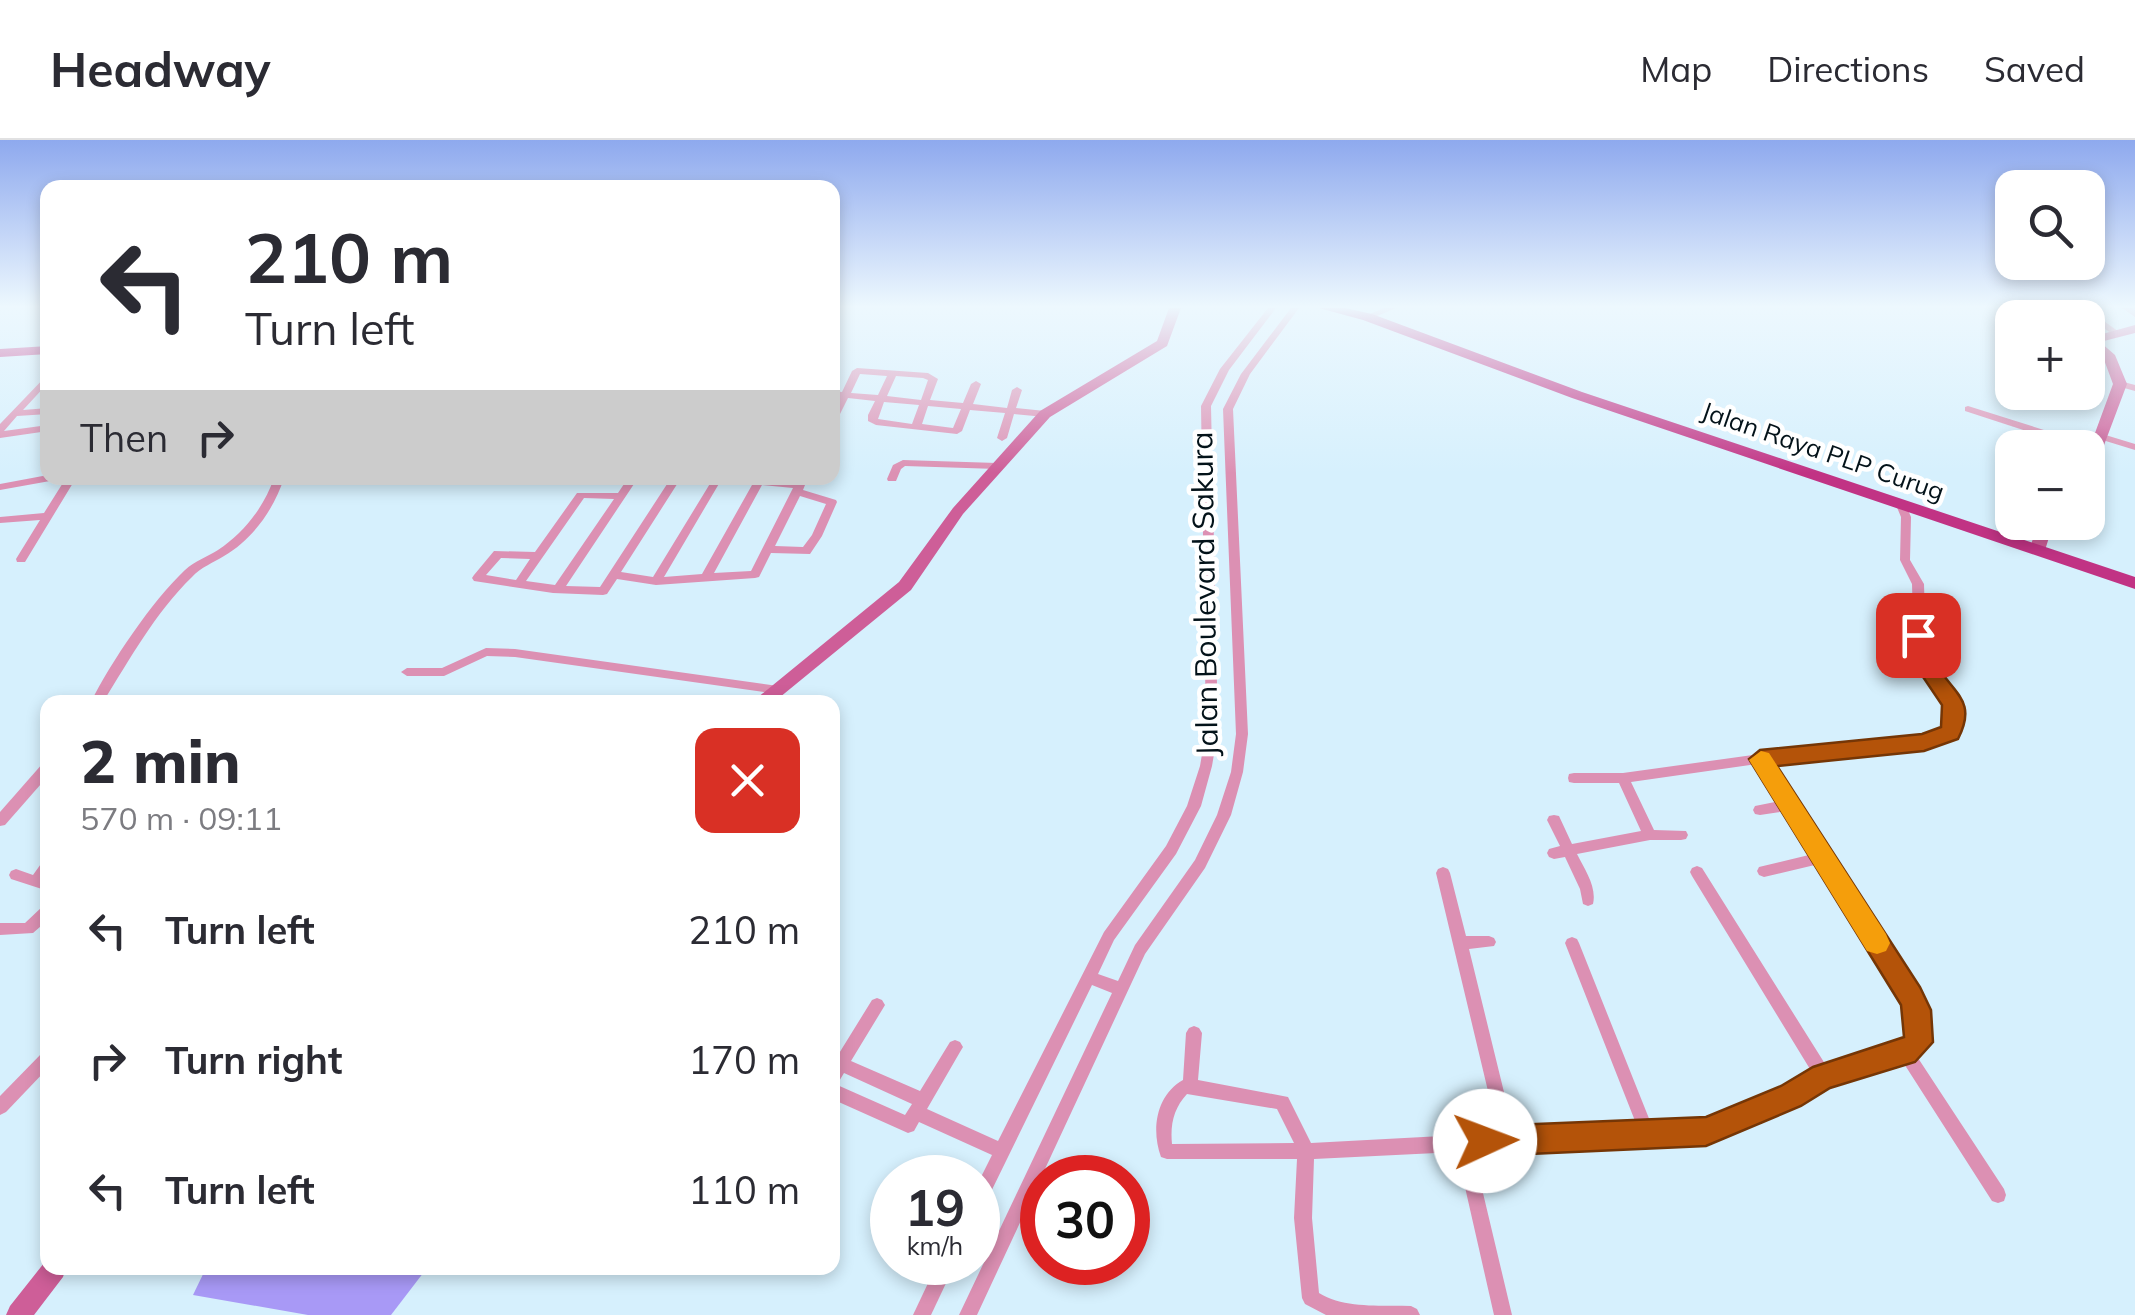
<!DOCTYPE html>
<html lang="en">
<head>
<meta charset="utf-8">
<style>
  :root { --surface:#fff; --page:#f2f2f3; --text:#2b2b33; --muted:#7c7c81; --line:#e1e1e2 }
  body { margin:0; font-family:Mulish,sans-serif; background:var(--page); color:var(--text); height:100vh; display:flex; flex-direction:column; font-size:38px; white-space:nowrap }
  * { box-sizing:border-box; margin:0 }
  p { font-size:32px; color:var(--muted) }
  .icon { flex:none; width:55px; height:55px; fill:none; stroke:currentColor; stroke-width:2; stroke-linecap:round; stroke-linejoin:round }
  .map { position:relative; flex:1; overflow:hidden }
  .sheet { position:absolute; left:40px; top:555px; width:800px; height:580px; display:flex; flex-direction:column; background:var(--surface); border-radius:20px; box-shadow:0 5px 15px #0003 }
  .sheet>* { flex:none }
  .hud { position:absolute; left:40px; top:40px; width:800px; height:305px; border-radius:20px; box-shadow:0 5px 15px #0003; background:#fff; color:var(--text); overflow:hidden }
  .fabs { position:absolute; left:1995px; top:30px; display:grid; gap:20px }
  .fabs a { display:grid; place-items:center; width:110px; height:110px; border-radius:20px; background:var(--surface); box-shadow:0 5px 15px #0003; font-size:50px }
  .speed { position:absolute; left:870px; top:1015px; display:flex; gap:20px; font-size:50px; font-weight:700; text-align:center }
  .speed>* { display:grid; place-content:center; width:130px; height:130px; border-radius:50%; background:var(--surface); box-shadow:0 5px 15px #0003; line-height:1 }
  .speed small { font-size:25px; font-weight:400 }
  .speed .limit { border:15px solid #d22; background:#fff; color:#111 }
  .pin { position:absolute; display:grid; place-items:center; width:85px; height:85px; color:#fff; margin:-42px; border-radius:20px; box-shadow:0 5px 15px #0006 }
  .me { position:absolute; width:110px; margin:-55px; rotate:88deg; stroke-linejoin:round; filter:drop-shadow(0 0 8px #0008) }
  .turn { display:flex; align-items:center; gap:35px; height:210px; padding:0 40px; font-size:45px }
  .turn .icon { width:130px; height:130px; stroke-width:2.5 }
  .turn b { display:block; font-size:70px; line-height:85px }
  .then { display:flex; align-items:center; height:95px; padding:0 40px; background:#0003; gap:20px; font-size:38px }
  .round { display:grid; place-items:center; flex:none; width:105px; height:105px; border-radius:20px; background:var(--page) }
  .headline { display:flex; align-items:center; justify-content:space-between; height:170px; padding:0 40px }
  h1 { font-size:60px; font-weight:800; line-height:75px }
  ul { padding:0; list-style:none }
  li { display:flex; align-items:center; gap:30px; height:130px; padding:0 40px }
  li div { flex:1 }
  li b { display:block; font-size:38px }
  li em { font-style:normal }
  header { display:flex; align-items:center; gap:60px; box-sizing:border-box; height:140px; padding:0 50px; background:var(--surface); border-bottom:2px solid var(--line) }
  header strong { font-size:48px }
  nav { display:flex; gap:55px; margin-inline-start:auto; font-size:35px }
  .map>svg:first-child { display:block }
  .water { fill:#a899f6 }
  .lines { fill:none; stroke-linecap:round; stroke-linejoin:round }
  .street { fill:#dc90b3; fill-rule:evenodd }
  .secondary { fill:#ce5e98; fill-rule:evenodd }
  .primary { fill:#c13384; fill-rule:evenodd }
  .route { fill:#b45309; stroke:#753606; stroke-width:2.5 }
  .slow { fill:#f59e0b }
  .labels { text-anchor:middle; stroke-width:9; stroke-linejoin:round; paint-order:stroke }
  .far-street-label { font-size:25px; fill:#031219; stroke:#fff }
  .street-label { font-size:30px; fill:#031219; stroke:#fff }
</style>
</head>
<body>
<header>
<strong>Headway</strong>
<nav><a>Map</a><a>Directions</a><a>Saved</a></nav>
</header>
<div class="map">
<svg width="2135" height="1175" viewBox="0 0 2135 1175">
  <rect width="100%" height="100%" fill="#d6f0fd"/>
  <polygon class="water" points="206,1128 427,1128 391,1175 308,1175 193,1155"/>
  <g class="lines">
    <g class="street">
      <path d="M1268,168H1276L1229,230L1211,266L1218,591L1212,626L1201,666L1176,714L1114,800L1098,834L1118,841L1135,805L1195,720L1217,675L1231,632L1236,594L1223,269L1241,234L1291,168H1299L1250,234L1233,269L1248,594L1243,632L1231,675L1205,728L1145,814L977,1175H959L1112,853L1092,845L984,1066L978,1068V1043L992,1015L919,982L914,991L908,993L832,959V913L838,915L872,860L877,858L882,860L885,865L882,870L851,921L920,951L950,902L955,900L960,902L963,907L960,912L927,969L998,1001L1104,792L1166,706L1187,666L1200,626L1206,591L1201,266L1220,229ZM844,933L912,964L905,975L835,944L838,943Z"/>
      <polygon points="1384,168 1396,168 1370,179 1363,177"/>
      <polygon points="2017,168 2028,168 2044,178 2032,178"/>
      <polygon points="2076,168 2086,168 2119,192 2112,194"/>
      <polygon points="2122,168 2132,168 2135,170 2135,177"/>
      <path d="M857,228L928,233L938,239L930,260L963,263L971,244L976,241L981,244L973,264L1007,268L1012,250L1017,247L1022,250L1016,268L1045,271L1050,274L1045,277L1014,274L1007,298L1002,301L997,298L1005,273L970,270L962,291L957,294L876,285L868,281V275L875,261L848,258L837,280L832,283V270L839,257H832V251L842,252L852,231ZM860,234L887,236L878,255L851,253ZM896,236L923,238L928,240L921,260L887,256ZM884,262L919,265L912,284L878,279ZM928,266L961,269L953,288L922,284Z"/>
      <polygon points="48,234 48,243 23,270 48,268 48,274 17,276 4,291 48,285 48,291 0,298 0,284"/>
      <polygon points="2120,241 2135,245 2135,251 2117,246 2115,244"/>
      <polygon points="1968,266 2098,307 2099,309 2094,312 2088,310 2088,308 2079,308 1965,271 1965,267"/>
      <polygon points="2099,293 2135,304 2135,310 2096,298 2094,296"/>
      <polygon points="903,320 997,323 1002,326 997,329 905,326 901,329 896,341 888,341 887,339 893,325"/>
      <polygon points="48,335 48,338 55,338 50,341 0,350 0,344"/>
      <polygon points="66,338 76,338 25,422 17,422 16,419 40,380 0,383 0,377 44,373"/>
      <path d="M274,338H284C274,369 253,399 224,416C213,423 201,427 192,437C155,473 130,519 103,562H91C111,522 152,461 185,430C195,421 207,417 218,410C244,393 264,367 274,338Z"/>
      <path d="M628,338H638L566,446L600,447L671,338H681L621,432L653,437L711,342L698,340L697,338H763L800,342L805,345L803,350L836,360L837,362L822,396L810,414L771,413L759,437L755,438L656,445L617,439L607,454L603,455L553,453L474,441L472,438L474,435L494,411L535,412L577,353H618ZM720,342L752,345L702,434L664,437ZM762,345L793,348L751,431L714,433ZM800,356L826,364L812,395L803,407L775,406ZM584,358L614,359L555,445L526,441ZM501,418L530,419L516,440L486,435Z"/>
      <path d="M1901,362L1905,363L1911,377L1910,420L1924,444L1926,513L1959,563L1961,578L1954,596L1924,607L1769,623L1923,865L1926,870V903L1916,915L2004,1049L2006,1055L2004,1061L1998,1063L1992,1061L1901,919L1827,942L1797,961L1706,999L1473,1011L1512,1175H1494L1457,1012L1314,1019L1312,1078L1319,1153C1345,1169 1382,1165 1411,1166L1417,1169L1420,1175H1326L1305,1164L1302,1158L1294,1078L1297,1019H1167L1161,1017C1151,990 1156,955 1183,940L1186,893L1189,888L1194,886L1199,888L1202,893L1198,940L1288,957L1311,1003L1498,993L1436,733L1438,729L1443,727L1448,729L1450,733L1466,796H1489L1494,798L1496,802L1494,806L1469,809L1514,993L1637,986L1565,803L1567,799L1572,797L1577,799L1579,803L1652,986L1706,983L1785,951L1813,934L1692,736L1690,732L1692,728L1697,726L1702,728L1827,927L1907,903L1910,900V871L1819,724L1764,737L1759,735L1757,731L1759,727L1813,714L1786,671L1760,675L1755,674L1753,670L1755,666L1780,661L1757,624L1631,642L1654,690L1686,691L1688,695L1686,699L1681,700H1650L1577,714C1585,730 1597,747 1593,764L1588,766L1583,764L1580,749L1565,717L1554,719L1549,717L1547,713L1549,709L1560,706L1547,680L1549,676L1554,675L1559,676L1572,704L1641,691L1619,643H1574L1569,642L1568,638L1569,634L1574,633H1623L1760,614L1923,597L1945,590L1949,578L1947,564L1914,513L1912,444L1900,420L1901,377L1896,365ZM1187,954L1277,969L1294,1003L1172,1004C1170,984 1174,968 1187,954Z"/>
      <polygon points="486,508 515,509 778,546 784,550 778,554 515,517 487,516 444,536 407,536 401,532 407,528 442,528"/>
      <polygon points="48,622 48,636 5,685 0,686 0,672 43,623"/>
      <polygon points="48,719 48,751 11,739 9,735 11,731 16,729 33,735 43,721"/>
      <polygon points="48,764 48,780 33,793 0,795 0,783 25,783 43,766"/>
      <polygon points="48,910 48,928 6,972 0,975 0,956 43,912"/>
      <polygon points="938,1122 956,1122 931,1175 913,1175"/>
    </g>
    <g class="secondary">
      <polygon points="1169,168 1181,168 1167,206 1050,277 963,374 911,450 774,562 755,562 757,558 899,442 953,368 1040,271 1157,201"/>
      <polygon points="2135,185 2135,193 2100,202 2115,215 2127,244 2095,329 2088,333 2088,312 2113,244 2103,217 2088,204 2088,198"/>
      <polygon points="2039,382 2054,382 2045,410 2037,415 2029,410"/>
      <polygon points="48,1118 48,1128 66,1128 63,1137 34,1175 6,1175 10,1166"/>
    </g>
    <g class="primary">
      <polygon points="1319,168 1345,168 1372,174 1582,252 2135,437 2135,449 1572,258 1363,180"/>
      <polygon points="48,206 48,214 0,217 0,209"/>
    </g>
  </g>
  <linearGradient id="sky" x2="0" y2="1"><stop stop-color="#8ea9ee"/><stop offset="0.5" stop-color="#edf8fe"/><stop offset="1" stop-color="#edf8fe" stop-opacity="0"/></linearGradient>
  <rect width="2135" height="333" fill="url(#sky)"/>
  <path class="route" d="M1918,488L1926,490C1930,500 1930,511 1935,521C1950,553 1979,558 1958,599L1924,611L1777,626L1920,847L1931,870L1933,902L1915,922L1830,948L1801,966L1706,1006L1485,1016L1475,1011L1470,1001L1475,991L1485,986L1706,977L1781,946L1813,927L1904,897L1901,865L1749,619L1760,610L1922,594L1941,587L1942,565L1913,522L1908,495Z"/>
  <polygon class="slow" points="1761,611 1769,613 1886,794 1890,803 1886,811 1877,814 1867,811 1749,620"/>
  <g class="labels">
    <g class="far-street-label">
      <text transform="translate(1823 311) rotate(19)" y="9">Jalan Raya PLP Curug</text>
    </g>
    <g class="street-label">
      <text transform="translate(1205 454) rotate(-91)" y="10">Jalan Boulevard Sakura</text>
    </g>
  </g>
</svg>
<div class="fabs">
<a><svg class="icon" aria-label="search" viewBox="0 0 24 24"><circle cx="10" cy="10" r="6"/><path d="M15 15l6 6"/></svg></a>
<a>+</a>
<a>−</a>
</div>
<div class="speed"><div>19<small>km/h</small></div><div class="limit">30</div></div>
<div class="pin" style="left:1918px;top:495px;background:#d93025"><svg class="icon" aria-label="arrive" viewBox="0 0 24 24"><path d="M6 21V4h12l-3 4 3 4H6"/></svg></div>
<svg class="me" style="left:1485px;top:1001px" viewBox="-20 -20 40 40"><circle r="19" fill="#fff"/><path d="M0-13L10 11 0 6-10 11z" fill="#b45309"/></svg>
<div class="hud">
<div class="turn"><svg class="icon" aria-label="left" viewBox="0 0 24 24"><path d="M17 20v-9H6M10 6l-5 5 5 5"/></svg><div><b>210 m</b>Turn left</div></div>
<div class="then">Then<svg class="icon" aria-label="right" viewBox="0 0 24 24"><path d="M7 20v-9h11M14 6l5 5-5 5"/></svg></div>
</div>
<section class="sheet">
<div class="headline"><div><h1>2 min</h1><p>570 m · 09:11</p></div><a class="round" style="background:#d93025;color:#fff"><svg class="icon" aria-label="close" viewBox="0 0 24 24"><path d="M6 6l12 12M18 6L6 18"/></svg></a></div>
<ul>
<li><svg class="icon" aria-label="left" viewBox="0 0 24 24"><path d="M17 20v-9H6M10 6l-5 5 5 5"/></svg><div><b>Turn left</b></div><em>210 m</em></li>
<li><svg class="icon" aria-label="right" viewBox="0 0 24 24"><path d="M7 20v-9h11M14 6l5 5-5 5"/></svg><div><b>Turn right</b></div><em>170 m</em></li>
<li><svg class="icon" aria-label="left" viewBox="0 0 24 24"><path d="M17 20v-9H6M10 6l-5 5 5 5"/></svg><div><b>Turn left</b></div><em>110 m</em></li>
</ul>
</section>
</div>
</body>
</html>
